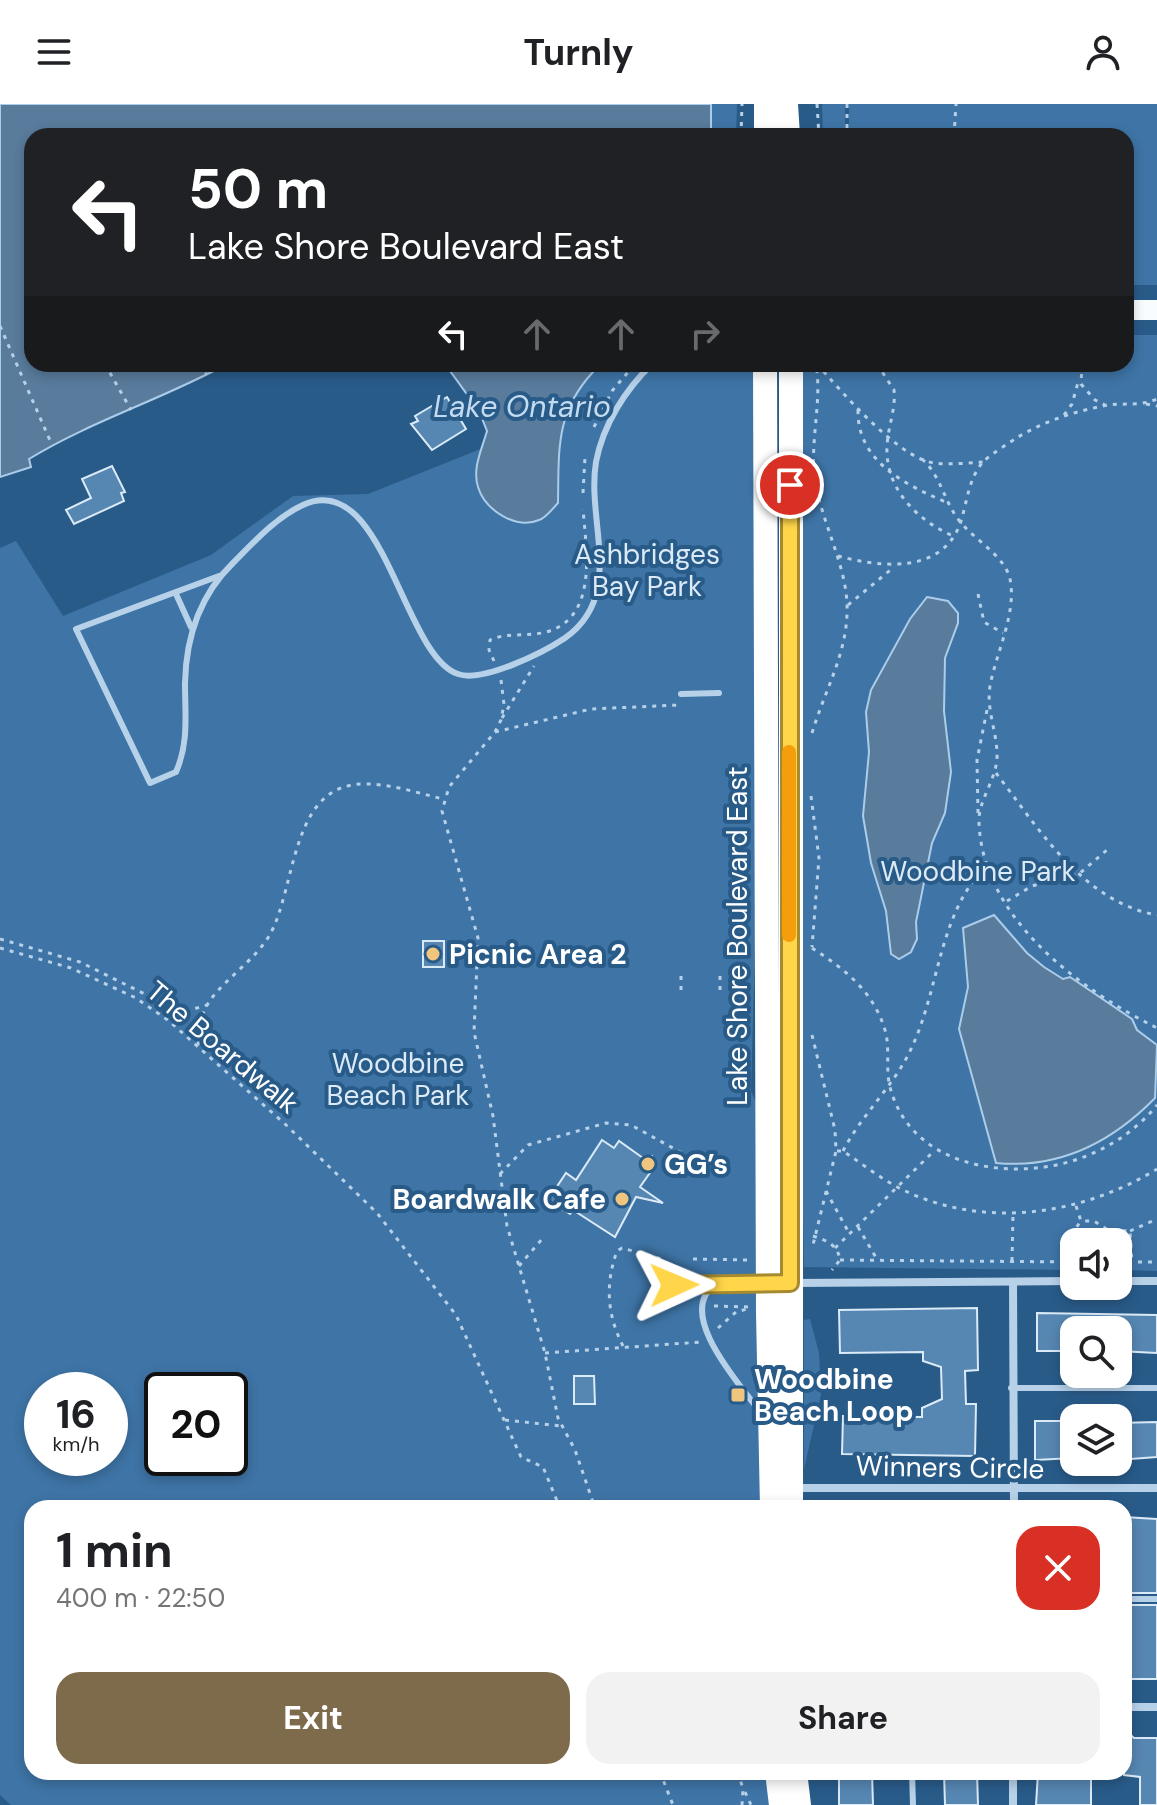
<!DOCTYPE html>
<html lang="en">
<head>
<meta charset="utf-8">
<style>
  :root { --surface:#fff; --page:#f2f2f2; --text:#202124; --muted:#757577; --accent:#7e6b4c }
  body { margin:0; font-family:"DM Sans",sans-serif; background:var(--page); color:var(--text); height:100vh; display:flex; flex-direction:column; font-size:30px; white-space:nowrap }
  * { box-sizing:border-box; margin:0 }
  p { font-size:26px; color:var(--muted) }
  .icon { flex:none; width:44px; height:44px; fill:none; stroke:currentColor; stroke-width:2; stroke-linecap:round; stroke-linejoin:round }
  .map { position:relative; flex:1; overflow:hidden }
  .drawer { position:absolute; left:24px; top:1396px; width:1108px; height:280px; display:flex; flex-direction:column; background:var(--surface); border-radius:24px; box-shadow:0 4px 12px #0003 }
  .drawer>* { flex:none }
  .top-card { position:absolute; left:24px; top:24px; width:1110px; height:244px; border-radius:24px; box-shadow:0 4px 12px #0003; background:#202124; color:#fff; overflow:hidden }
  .tools { position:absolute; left:1060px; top:1124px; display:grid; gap:16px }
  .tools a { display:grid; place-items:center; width:72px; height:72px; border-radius:16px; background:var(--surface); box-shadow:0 4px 12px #0003; font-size:40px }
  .speed { position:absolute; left:24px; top:1268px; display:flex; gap:16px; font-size:40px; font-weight:700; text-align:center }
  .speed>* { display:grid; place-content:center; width:104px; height:104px; border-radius:50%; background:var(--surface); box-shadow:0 4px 12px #0003; line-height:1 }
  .speed small { font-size:20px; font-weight:400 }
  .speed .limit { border:4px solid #111; border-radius:12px; background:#fff; color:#111 }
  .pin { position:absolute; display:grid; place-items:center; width:68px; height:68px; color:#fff; margin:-34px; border:4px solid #fff; border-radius:50%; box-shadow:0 2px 8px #0007 }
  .me { position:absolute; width:88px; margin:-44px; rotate:89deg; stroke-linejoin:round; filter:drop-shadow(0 0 6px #0008) }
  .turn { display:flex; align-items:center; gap:28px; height:168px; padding:0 32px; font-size:36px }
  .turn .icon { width:104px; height:104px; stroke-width:2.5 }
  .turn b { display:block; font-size:56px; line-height:68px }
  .lanes { display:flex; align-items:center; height:76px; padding:0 32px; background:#0003; justify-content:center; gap:40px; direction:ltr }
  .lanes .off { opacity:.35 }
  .round { display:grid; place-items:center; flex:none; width:84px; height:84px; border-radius:24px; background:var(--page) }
  .headline { display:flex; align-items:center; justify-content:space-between; height:136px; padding:0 32px }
  h1 { font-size:48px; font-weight:700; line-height:60px }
  .primary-button { display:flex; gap:16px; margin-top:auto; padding:16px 32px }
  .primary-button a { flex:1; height:92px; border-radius:24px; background:var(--accent); color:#fff; font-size:32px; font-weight:700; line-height:92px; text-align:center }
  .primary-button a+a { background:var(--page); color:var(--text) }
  header { display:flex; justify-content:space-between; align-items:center; height:104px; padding:0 32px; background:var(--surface); font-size:36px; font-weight:700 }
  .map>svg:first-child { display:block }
  .green { fill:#3e74a6; fill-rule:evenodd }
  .water { fill:#597b9c; stroke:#accde9; stroke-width:2 }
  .building { fill:#5686b2; stroke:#dbeaf7; stroke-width:2 }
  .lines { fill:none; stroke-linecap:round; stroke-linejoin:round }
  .path { stroke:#b7d1e9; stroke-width:3; stroke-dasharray:4 6; stroke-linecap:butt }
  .lane { stroke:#b7d1e9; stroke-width:6 }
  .street { stroke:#b7d1e9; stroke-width:8 }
  .primary { stroke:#f9fcfe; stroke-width:20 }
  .highway { stroke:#fff; stroke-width:24 }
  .route-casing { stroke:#a68a30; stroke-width:20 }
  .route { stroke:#ffd54a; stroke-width:14 }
  .slow { stroke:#f59e0b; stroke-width:14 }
  .poi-dot { fill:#f0c67e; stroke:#295b89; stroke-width:3 }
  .labels { text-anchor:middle; stroke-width:8; stroke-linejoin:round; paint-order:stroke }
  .park-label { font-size:28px; fill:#dbeaf7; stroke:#295b89 }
  .street-label { font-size:28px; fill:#fff; stroke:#295b89 }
  .poi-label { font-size:28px; font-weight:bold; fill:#fff; stroke:#295b89; text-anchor:start }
  .water-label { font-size:30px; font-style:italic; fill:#c3dbf0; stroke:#295b89 }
</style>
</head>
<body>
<header><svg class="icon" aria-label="menu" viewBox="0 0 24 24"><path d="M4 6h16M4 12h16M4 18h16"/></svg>Turnly<svg class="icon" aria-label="person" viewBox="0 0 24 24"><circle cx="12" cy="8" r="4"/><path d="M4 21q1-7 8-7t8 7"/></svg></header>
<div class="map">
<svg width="1157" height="1701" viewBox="0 0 1157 1701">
  <rect width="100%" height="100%" fill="#295b89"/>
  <g class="green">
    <polygon points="711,0 737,0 736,32 711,32"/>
    <polygon points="822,0 845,0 845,32 823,32"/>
    <polygon points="849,0 1157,0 1157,181 1126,181 1126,32 849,32"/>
    <polygon points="1126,231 1157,231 1157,1167 1118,1166 1118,1138 1074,1138 1074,1166 804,1163 800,960 803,260 1126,260"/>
    <path d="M592,260H756L755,844L751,987L760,1007L765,1404H32V1668H769L773,1701H11L0,1691V444L16,437L63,512L211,451L293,392L368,390L483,344L477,355H559C561,320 569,295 593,268ZM42,1286H110V1354H42ZM162,1286H230V1354H162Z"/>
    <polygon points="810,1215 819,1249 821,1291 804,1365 804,1216"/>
  </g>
  <g class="water">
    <path d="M0,0H711V32H32V260H227C163,295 91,317 29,355L31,363L0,373Z"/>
    <path d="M445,260H592L593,268C555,309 559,347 558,399C553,404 546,414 539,416C516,426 485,406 478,383C472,364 482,345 487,327L479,307Z"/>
    <polygon points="927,493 948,497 958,509 958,519 945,554 944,607 951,668 945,709 932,739 916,818 917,835 911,848 899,855 891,850 886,807 871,759 863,712 869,648 866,608 871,586 910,515"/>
    <path d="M994,811L1027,849L1044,863L1063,875L1070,873L1132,915L1137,926L1157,941L1155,994C1111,1039 1059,1065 996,1059L959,925L968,883L963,824Z"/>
  </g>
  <g class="building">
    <polygon points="447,293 466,325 432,346 411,320 418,317 415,312"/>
    <polygon points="112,362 125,388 121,389 124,397 74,420 66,406 91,394 82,375"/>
    <rect x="423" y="837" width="21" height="26"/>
    <polygon points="602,1036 614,1044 619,1037 643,1054 652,1052 654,1063 640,1083 663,1099 636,1093 615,1133 573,1106 570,1110 548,1096 566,1069 576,1076"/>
    <polygon points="977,1204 978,1266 965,1267 966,1300 976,1300 975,1352 842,1350 843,1312 922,1313 922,1304 942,1295 941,1263 923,1257 923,1248 840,1249 839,1206"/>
    <polygon points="1037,1209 1157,1211 1157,1249 1118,1247 1118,1226 1074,1226 1074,1247 1037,1247"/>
    <polygon points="574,1272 594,1272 595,1300 574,1300"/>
    <polygon points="1035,1317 1074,1317 1074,1354 1035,1356"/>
    <polygon points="1157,1318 1157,1353 1118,1356 1118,1319"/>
    <polygon points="1124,1413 1157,1415 1157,1489 1124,1489"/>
    <rect x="1124" y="1501" width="33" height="74"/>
    <polygon points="1124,1625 1134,1634 1157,1634 1157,1701 1140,1701 1140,1673 1124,1671"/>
    <polygon points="839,1668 872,1668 873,1701 839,1701"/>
    <polygon points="944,1668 977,1668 978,1701 945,1701"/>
    <polygon points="1038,1668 1091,1668 1091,1701 1036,1701"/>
  </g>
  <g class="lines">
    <g class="path">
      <polyline points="817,0 819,32"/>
      <polyline points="847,0 847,32"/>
      <polyline points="741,32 742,0"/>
      <polyline points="954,32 956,0"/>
      <polyline points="0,222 52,341"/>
      <polyline points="105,260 131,306"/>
      <polyline points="200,260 207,271"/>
      <path d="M817,260C841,287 898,354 934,359C950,361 967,359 983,358"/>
      <path d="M877,260L894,286C896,305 888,322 887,342C885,385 917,416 953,432"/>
      <polyline points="1082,260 1081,280 1095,296 1105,301"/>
      <polyline points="1146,300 1157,302"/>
      <path d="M858,306C857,358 906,381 948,399"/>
      <polyline points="1064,311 1072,300 1079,275"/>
      <polyline points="594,323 612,287 635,260"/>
      <path d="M922,355C943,374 944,401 963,421C977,437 1005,453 1010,475C1017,509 996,549 990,582C986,607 998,630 997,654C996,676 978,697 979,718C982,814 1079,885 1157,924"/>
      <polyline points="583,389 585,353"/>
      <path d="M838,452C879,463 941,471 960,420C967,400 968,375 983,358C992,349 1008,340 1018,333C1045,317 1073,308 1103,302C1122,298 1139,303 1157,295"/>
      <polyline points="978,490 984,518 1003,529"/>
      <polyline points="848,501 894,463"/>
      <path d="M494,557L489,546L490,536C506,528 528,533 546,528C599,514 586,444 583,405"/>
      <polyline points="501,576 504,600 501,616 495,628 449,683 442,707 478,834 474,928 493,1012 507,1122 545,1249 558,1314 575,1346 595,1404"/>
      <polyline points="502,614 534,562"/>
      <polyline points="495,628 591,605 680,601"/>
      <path d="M812,629C827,579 855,537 845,482C838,444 819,409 814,370C811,332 822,296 816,260"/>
      <path d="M996,669C1039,725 1083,798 1157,811"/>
      <polyline points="811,692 819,754 812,843"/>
      <polyline points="978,709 977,656 988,601"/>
      <polyline points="1007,797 1032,782 1079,770 1108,745"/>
      <polyline points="0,835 80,858 175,905 187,907 207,901"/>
      <polyline points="0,844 71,864 136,894 169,917 285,1020 377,1109 456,1211 521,1353 543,1363 560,1404"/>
      <path d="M812,844C843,864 872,886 884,923C891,942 885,964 890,983C907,1049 976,1070 1036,1064C1082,1060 1128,1037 1157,1001"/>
      <polyline points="681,872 681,888"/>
      <polyline points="720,886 720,872"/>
      <polyline points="812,931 835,1026 836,1047 812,1145"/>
      <path d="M198,941C200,929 200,916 205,905C217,880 253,859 269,832C297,785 289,678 366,680C391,680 418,689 443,695"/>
      <path d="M837,1047H843C861,1059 880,1074 899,1084C982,1126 1080,1112 1157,1065"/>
      <path d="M843,1047C862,1010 894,982 911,945C940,885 938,808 988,760"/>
      <polyline points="500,1070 528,1041 606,1019 631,1021 682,1049"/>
      <polyline points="826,1087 849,1129"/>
      <polyline points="1076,1102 1081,1117 1094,1117 1108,1126 1130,1127 1132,1158"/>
      <polyline points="858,1123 878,1157"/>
      <polyline points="1130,1127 1157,1115"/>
      <path d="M813,1132C826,1136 838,1141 840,1156L832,1166"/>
      <polyline points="1102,1138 1108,1126"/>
      <polyline points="1074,1141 1072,1129 1081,1117"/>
      <polyline points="835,1144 935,1046"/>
      <polyline points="693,1155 749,1156"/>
      <polyline points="840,1156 1074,1158"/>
      <polyline points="1012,1157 1013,1109"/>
      <polyline points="1118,1158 1157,1158"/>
      <polyline points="519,1162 542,1135"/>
      <polyline points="714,1202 749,1203"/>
      <polyline points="718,1224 736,1208 747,1205"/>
      <path d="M623,1242C607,1211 605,1180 617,1147L622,1144L662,1155"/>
      <polyline points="545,1249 701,1238"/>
      <polyline points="505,1316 561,1322"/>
      <polyline points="660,1668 673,1701"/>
      <polyline points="738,1668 743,1685 742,1701"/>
      <polyline points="745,1688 751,1701"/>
    </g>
    <g class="lane">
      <path d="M219,472L76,525L150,679L176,668C189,638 185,611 185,579C186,533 200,491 233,459C254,438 275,414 303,401C384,364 402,551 458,570C483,579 544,548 565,534C626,491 586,418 596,358C603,321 625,286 652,260"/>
      <polyline points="176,490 191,523"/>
      <polyline points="681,590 719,589"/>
      <path d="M716,1180C673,1208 741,1282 761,1309"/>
      <polyline points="674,1181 763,1180"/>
      <polyline points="1011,1284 1157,1284"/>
      <polyline points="1124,1495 1157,1495"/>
      <polyline points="912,1668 913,1701"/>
    </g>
    <g class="street">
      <polyline points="1118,1177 1157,1177"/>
      <polyline points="1013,1178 1014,1404"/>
      <polyline points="793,1179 1074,1177"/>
      <polyline points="792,1384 1157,1384"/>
      <polyline points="1124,1603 1157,1603"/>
      <polyline points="1013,1668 1013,1701"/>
    </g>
    <polyline class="primary" points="1126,206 1157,206"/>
    <g class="highway">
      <polyline points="786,0 788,32"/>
      <polyline points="766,32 766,0"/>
      <polyline points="765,260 768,1209 772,1404"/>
      <polyline points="791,1404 791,260"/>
      <polyline points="777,1668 781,1701"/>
      <polyline points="795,1668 799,1701"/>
    </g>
  </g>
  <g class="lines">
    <g class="route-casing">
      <polyline id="route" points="674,1181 790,1179 790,381"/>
    </g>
    <use href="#route" class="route"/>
    <polyline class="slow" points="789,648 789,831"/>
  </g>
  <g class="poi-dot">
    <circle cx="433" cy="850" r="8"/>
    <circle cx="648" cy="1060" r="8"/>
    <circle cx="622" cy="1095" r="8"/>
    <rect x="730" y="1283" width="16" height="16" rx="4"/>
  </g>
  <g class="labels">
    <g class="park-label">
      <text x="647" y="460">Ashbridges<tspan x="647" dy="32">Bay Park</tspan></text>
      <text x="978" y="777">Woodbine Park</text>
      <text x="398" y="969">Woodbine<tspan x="398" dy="32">Beach Park</tspan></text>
    </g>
    <g class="street-label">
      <text transform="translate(737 832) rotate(-90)" y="10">Lake Shore Boulevard East</text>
      <text transform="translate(223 943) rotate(40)" y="10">The Boardwalk</text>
      <text transform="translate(950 1363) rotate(1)" y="10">Winners Circle</text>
    </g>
    <g class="poi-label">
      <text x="449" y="860">Picnic Area 2</text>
      <text x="664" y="1070">GG’s</text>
      <text x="606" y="1105" text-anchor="end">Boardwalk Cafe</text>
      <text x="754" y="1285">Woodbine<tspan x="754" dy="32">Beach Loop</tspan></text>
    </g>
    <g class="water-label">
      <text x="522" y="313">Lake Ontario</text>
    </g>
  </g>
</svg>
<div class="tools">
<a><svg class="icon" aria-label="sound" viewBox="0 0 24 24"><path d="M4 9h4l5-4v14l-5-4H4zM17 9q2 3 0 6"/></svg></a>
<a><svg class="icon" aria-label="search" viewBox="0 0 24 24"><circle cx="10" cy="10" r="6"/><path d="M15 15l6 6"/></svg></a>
<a><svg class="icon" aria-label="layers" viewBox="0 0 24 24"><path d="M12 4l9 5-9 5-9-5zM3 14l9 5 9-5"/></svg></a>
</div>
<div class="speed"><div>16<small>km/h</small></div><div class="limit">20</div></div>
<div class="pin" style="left:790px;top:381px;background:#d93025"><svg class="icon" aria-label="arrive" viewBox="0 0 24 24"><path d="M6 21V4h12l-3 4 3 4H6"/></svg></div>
<svg class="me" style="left:674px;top:1181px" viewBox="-20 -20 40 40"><path d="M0-17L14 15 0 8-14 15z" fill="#ffd54a" stroke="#fff" stroke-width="4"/></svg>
<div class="top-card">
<div class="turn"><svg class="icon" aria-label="left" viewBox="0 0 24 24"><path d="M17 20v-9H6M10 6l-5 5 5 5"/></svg><div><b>50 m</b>Lake Shore Boulevard East</div></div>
<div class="lanes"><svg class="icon" aria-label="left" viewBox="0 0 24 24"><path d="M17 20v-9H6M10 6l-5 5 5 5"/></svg><svg class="icon off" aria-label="ahead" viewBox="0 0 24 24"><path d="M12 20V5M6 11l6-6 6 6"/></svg><svg class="icon off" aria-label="ahead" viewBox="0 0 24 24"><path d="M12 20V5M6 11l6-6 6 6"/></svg><svg class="icon off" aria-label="right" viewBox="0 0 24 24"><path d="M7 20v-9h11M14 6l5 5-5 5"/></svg></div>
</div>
<section class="drawer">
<div class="headline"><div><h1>1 min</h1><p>400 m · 22:50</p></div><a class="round" style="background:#d93025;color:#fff"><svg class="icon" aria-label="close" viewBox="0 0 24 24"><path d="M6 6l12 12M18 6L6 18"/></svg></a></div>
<div class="primary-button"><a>Exit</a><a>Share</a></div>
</section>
</div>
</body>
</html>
